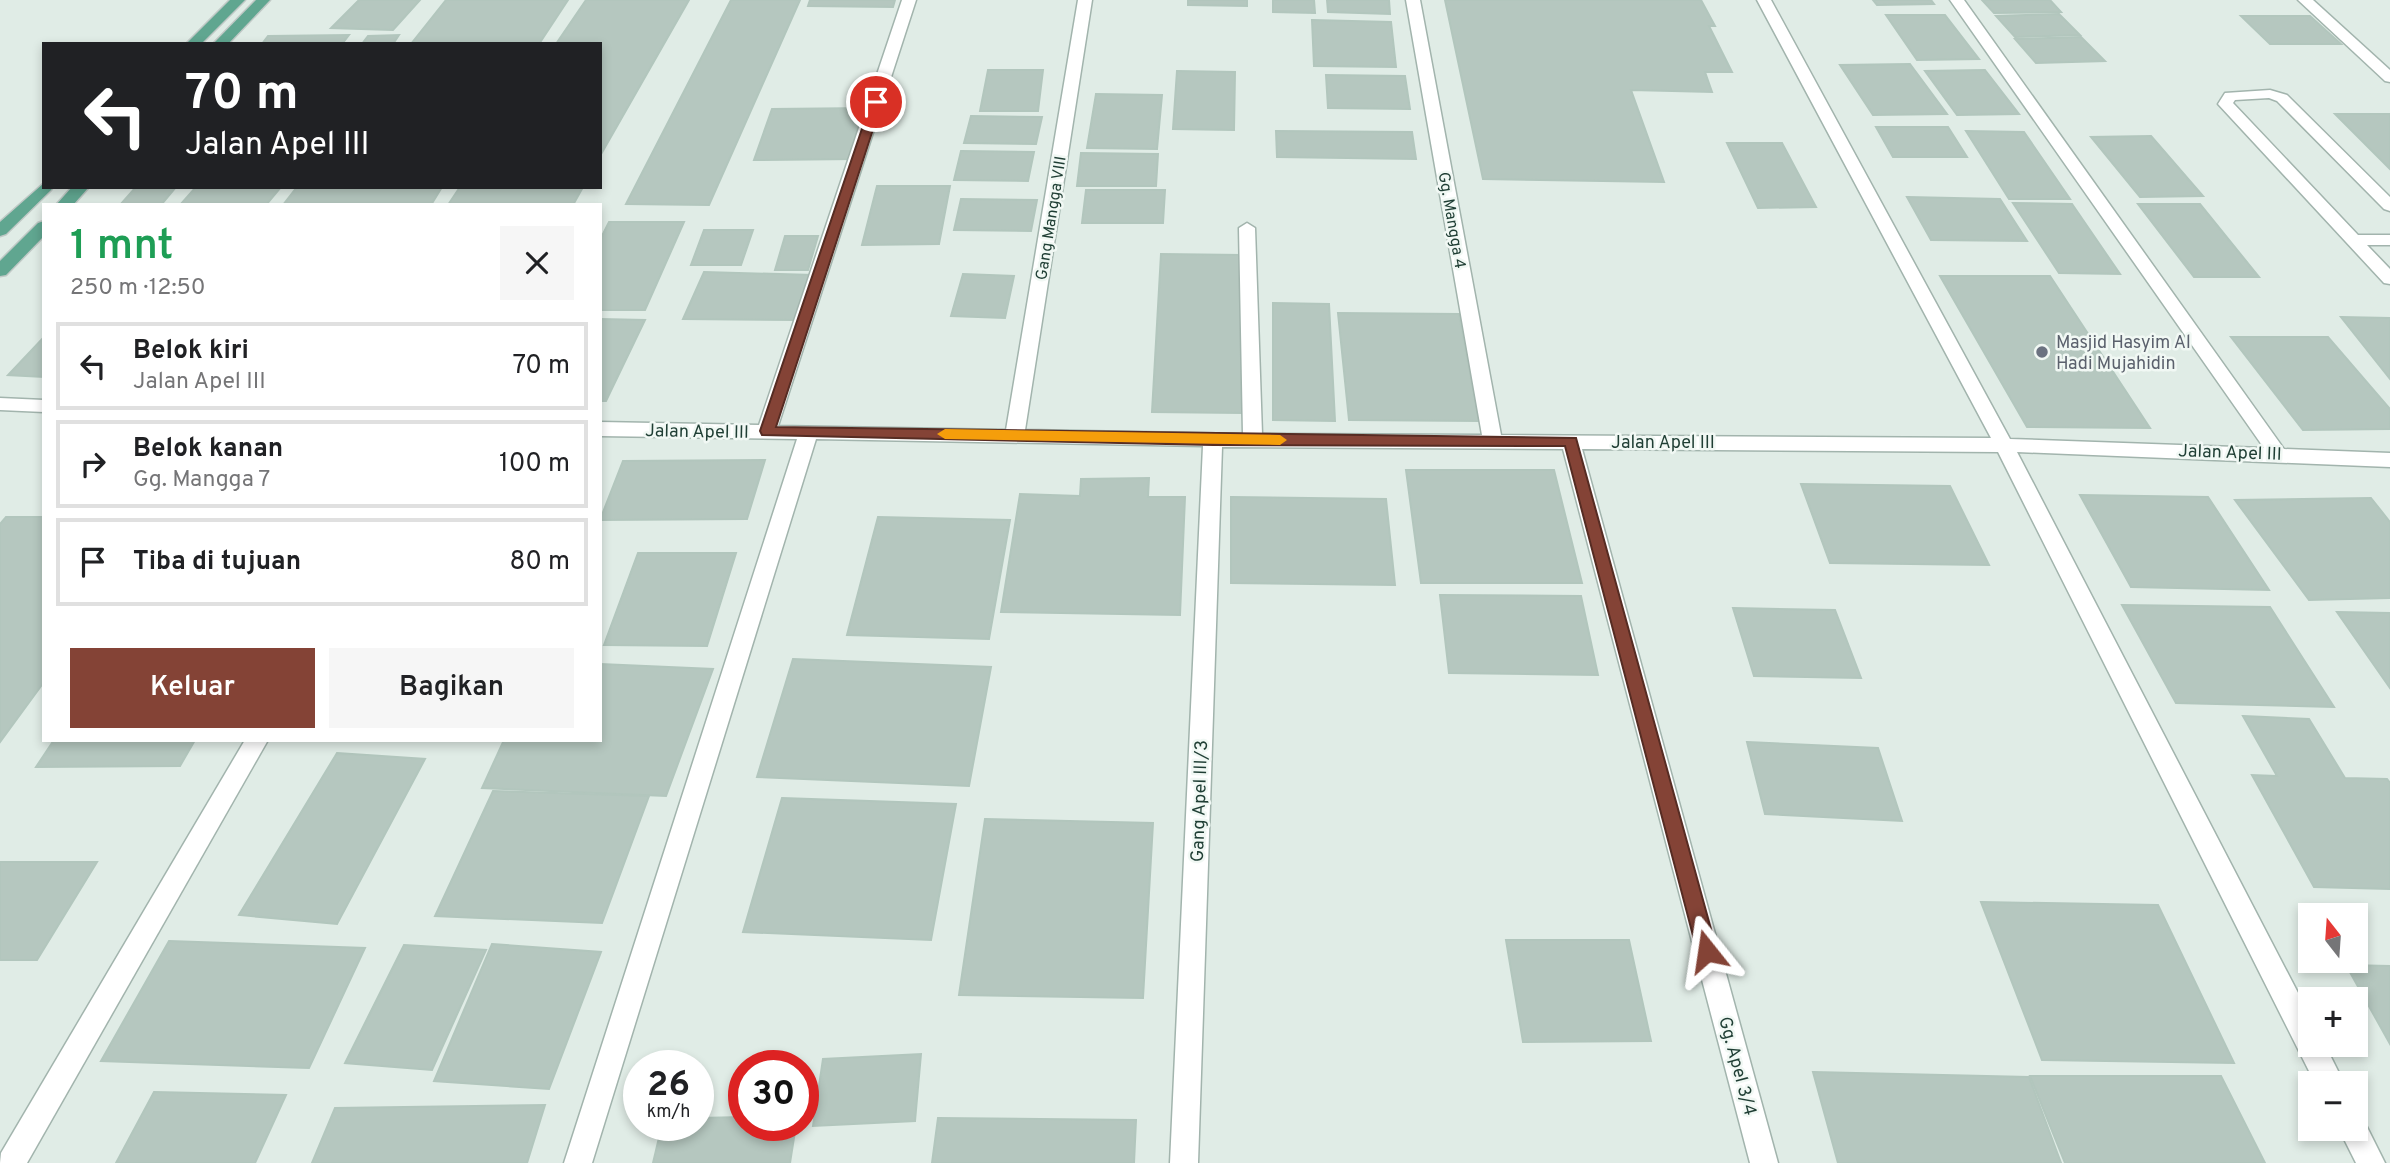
<!DOCTYPE html>
<html lang="id">
<head>
<meta charset="utf-8">
<style>
  :root { --surface:#fff; --page:#f6f6f6; --text:#202124; --muted:#757577; --line:#e0e0e0; --accent:#844336 }
  body { margin:0; font-family:Overpass,sans-serif; background:var(--page); color:var(--text); height:100vh; display:flex; flex-direction:column; font-size:26px; white-space:nowrap }
  * { box-sizing:border-box; margin:0 }
  p { font-size:23px; color:var(--muted) }
  .icon { flex:none; width:38px; height:38px; fill:none; stroke:currentColor; stroke-width:2; stroke-linecap:round; stroke-linejoin:round }
  .map { position:relative; flex:1; overflow:hidden }
  .sheet { position:absolute; left:42px; top:203px; width:560px; height:539px; display:flex; flex-direction:column; background:var(--surface); border-radius:0px; box-shadow:0 4px 10px #0003 }
  .sheet>* { flex:none }
  .hud { position:absolute; left:42px; top:42px; width:560px; height:147px; border-radius:0px; box-shadow:0 4px 10px #0003; background:#202124; color:#fff; overflow:hidden }
  .needle { width:46px; rotate:343deg }
  .controls { position:absolute; left:2298px; top:903px; display:grid; gap:14px }
  .controls a { display:grid; place-items:center; width:70px; height:70px; border-radius:0px; background:var(--surface); box-shadow:0 4px 10px #0003; font-size:35px }
  .speed { position:absolute; left:623px; top:1050px; display:flex; gap:14px; font-size:35px; font-weight:700; text-align:center }
  .speed>* { display:grid; place-content:center; width:91px; height:91px; border-radius:50%; background:var(--surface); box-shadow:0 4px 10px #0003; line-height:1 }
  .speed small { font-size:18px; font-weight:400 }
  .speed .limit { border:10px solid #d22; background:#fff; color:#111 }
  .pin { position:absolute; display:grid; place-items:center; width:60px; height:60px; color:#fff; margin:-30px; border:4px solid #fff; border-radius:50%; box-shadow:0 2px 7px #0007 }
  .me { position:absolute; width:77px; margin:-38px; rotate:345deg; stroke-linejoin:round; filter:drop-shadow(0 0 5px #0008) }
  .turn { display:flex; align-items:center; gap:24px; height:147px; padding:0 28px; font-size:32px }
  .turn .icon { width:91px; height:91px; stroke-width:2.5 }
  .turn b { display:block; font-size:49px; line-height:60px }
  .round { display:grid; place-items:center; flex:none; width:74px; height:74px; border-radius:0px; background:var(--page) }
  .headline { display:flex; align-items:center; justify-content:space-between; height:119px; padding:0 28px }
  h1 { font-size:42px; font-weight:600; line-height:52px; color:#1e9e55 }
  .button { display:flex; gap:14px; margin-top:auto; padding:14px 28px }
  .button a { flex:1; height:80px; border-radius:0px; background:var(--accent); color:#fff; font-size:28px; font-weight:600; line-height:80px; text-align:center }
  .button a+a { background:var(--page); color:var(--text) }
  ul { padding:0; list-style:none }
  li { display:flex; align-items:center; gap:21px; height:88px; margin:0 14px 10px; padding:0 14px; border:4px solid var(--line); border-radius:0px }
  li div { flex:1 }
  li b { display:block; font-size:26px }
  li em { font-style:normal }
  .map>svg:first-child { display:block }
  .building { fill:#b5c7bf; stroke:#b2c6bd; stroke-width:2 }
  .lines { fill:none; stroke-linecap:round; stroke-linejoin:round }
  .minor-casing { stroke:#a2b4ad; stroke-width:3 }
  .major-casing { stroke:#c0c9c6; stroke-width:3 }
  .minor { fill:#fff; fill-rule:evenodd }
  .major { fill:#60a690; fill-rule:evenodd }
  .route { fill:#844336; stroke:#562c23; stroke-width:2 }
  .slow { fill:#f59e0b }
  .worship-dot { fill:#6b7280; stroke:#f1f8f4; stroke-width:2.5 }
  .labels { text-anchor:middle; stroke-width:5; stroke-linejoin:round; paint-order:stroke }
  .far-street-label { font-size:16px; fill:#1f3e34; stroke:#f1f8f4 }
  .worship-label { font-size:18px; fill:#5b616d; stroke:#f1f8f4; text-anchor:start }
  .street-label { font-size:18px; fill:#1f3e34; stroke:#f1f8f4 }
</style>
</head>
<body>
<div class="map">
<svg width="2390" height="1163" viewBox="0 0 2390 1163">
  <rect width="100%" height="100%" fill="#e0ece6"/>
  <g class="building">
    <polygon points="359,0 420,0 393,30 331,28"/>
    <polygon points="446,0 568,0 539,44 411,44"/>
    <polygon points="586,0 689,0 600,156 600,44 556,44"/>
    <polygon points="731,0 800,0 709,205 626,204"/>
    <polygon points="810,0 895,0 893,7 808,6"/>
    <polygon points="1188,0 1247,0 1247,6 1188,5"/>
    <polygon points="1273,0 1314,0 1315,13 1273,12"/>
    <polygon points="1327,0 1389,0 1390,14 1328,12"/>
    <polygon points="1445,0 1701,0 1715,26 1709,26 1732,72 1705,72 1712,92 1631,90 1664,182 1483,179"/>
    <polygon points="1873,0 1931,0 1934,4 1877,5"/>
    <polygon points="1982,0 2050,0 2061,12 1994,13"/>
    <polygon points="2059,14 2080,35 2015,37 1996,16"/>
    <polygon points="1886,15 1945,15 1979,59 1917,60"/>
    <polygon points="2241,16 2310,16 2341,44 2270,44"/>
    <polygon points="1312,20 1391,22 1396,67 1314,66"/>
    <polygon points="349,35 342,44 262,44 268,36"/>
    <polygon points="399,35 393,44 362,44 368,36"/>
    <polygon points="2081,37 2105,61 2036,63 2015,39"/>
    <polygon points="1910,64 1947,114 1873,115 1840,65"/>
    <polygon points="988,70 1043,70 1038,111 980,111"/>
    <polygon points="1985,70 2019,114 1957,115 1925,71"/>
    <polygon points="1177,71 1235,72 1234,130 1173,129"/>
    <polygon points="1326,75 1405,76 1410,109 1328,108"/>
    <polygon points="1096,94 1162,95 1157,149 1087,148"/>
    <polygon points="869,108 855,159 754,160 772,109"/>
    <polygon points="2335,114 2390,114 2390,169"/>
    <polygon points="971,116 1042,117 1036,144 964,143"/>
    <polygon points="1876,127 1948,127 1967,157 1893,157"/>
    <polygon points="1276,131 1412,132 1416,159 1277,157"/>
    <polygon points="1966,131 2024,132 2070,199 2009,199"/>
    <polygon points="2151,136 2203,196 2140,197 2091,137"/>
    <polygon points="1727,143 1782,143 1816,207 1758,208"/>
    <polygon points="961,151 1034,152 1028,181 954,180"/>
    <polygon points="1081,153 1158,154 1156,186 1077,186"/>
    <polygon points="877,186 950,186 939,244 862,245"/>
    <polygon points="136,187 176,187 161,205 120,205"/>
    <polygon points="196,187 281,187 266,205 180,205"/>
    <polygon points="297,187 442,187 431,205 283,205"/>
    <polygon points="460,187 583,187 573,205 448,205"/>
    <polygon points="1086,190 1165,190 1163,223 1082,223"/>
    <polygon points="1907,197 2000,199 2027,241 1931,240"/>
    <polygon points="961,199 1037,200 1031,231 954,230"/>
    <polygon points="2013,203 2072,204 2120,274 2059,273"/>
    <polygon points="2138,204 2200,204 2259,277 2194,277"/>
    <polygon points="609,222 684,222 645,310 600,310 600,240"/>
    <polygon points="704,230 753,230 741,265 691,265"/>
    <polygon points="785,236 818,236 808,270 775,270"/>
    <polygon points="1161,254 1241,255 1242,413 1152,412"/>
    <polygon points="704,272 813,275 797,320 683,319"/>
    <polygon points="963,274 1014,276 1005,318 951,316"/>
    <polygon points="1940,276 2050,276 2150,428 2027,427"/>
    <polygon points="1273,303 1329,304 1335,421 1273,420"/>
    <polygon points="1338,313 1459,314 1479,421 1349,420"/>
    <polygon points="2341,317 2390,318 2390,379"/>
    <polygon points="600,319 645,320 606,401 600,401"/>
    <polygon points="44,337 44,377 8,375"/>
    <polygon points="2231,337 2328,337 2390,409 2390,429 2303,430"/>
    <polygon points="765,460 747,519 600,520 623,461"/>
    <polygon points="1406,470 1554,470 1582,583 1421,583"/>
    <polygon points="1149,478 1148,497 1185,497 1180,615 1001,612 1020,494 1080,496 1081,479"/>
    <polygon points="1801,484 1950,486 1989,565 1830,563"/>
    <polygon points="2080,495 2208,497 2269,590 2131,587"/>
    <polygon points="1231,497 1386,499 1395,585 1231,583"/>
    <polygon points="2371,498 2390,522 2390,598 2309,600 2235,500"/>
    <polygon points="6,517 44,517 44,682 0,742 0,524"/>
    <polygon points="878,517 1010,520 989,639 847,635"/>
    <polygon points="638,553 736,553 707,646 604,645"/>
    <polygon points="1440,595 1581,596 1598,675 1449,673"/>
    <polygon points="2122,605 2270,607 2334,707 2176,703"/>
    <polygon points="1733,608 1835,610 1861,678 1754,676"/>
    <polygon points="2337,612 2390,613 2390,688"/>
    <polygon points="793,659 991,667 969,786 757,777"/>
    <polygon points="600,664 713,669 666,796 482,788 504,740 600,740"/>
    <polygon points="2243,716 2309,719 2345,778 2387,779 2390,783 2390,889 2314,887 2252,775 2277,776"/>
    <polygon points="54,740 195,740 180,766 36,767"/>
    <polygon points="1747,742 1878,748 1902,821 1765,814"/>
    <polygon points="337,753 425,759 337,924 239,915"/>
    <polygon points="493,791 649,796 602,923 435,916"/>
    <polygon points="782,798 956,804 931,940 743,932"/>
    <polygon points="985,819 1153,823 1143,998 959,995"/>
    <polygon points="0,862 97,862 37,960 0,960"/>
    <polygon points="1981,902 2158,905 2234,1063 2042,1060"/>
    <polygon points="1506,940 1629,940 1651,1041 1523,1042"/>
    <polygon points="169,941 365,948 309,1068 101,1061"/>
    <polygon points="492,944 601,952 549,1089 434,1081"/>
    <polygon points="404,945 486,950 432,1070 345,1063"/>
    <polygon points="2346,965 2390,966 2390,1044"/>
    <polygon points="921,1054 915,1121 813,1126 823,1059"/>
    <polygon points="1813,1072 2029,1077 2061,1163 1838,1163"/>
    <polygon points="2030,1076 2221,1076 2265,1163 2065,1163"/>
    <polygon points="154,1092 286,1095 255,1163 116,1163"/>
    <polygon points="545,1105 527,1163 312,1163 335,1108"/>
    <polygon points="744,1117 744,1125 796,1125 790,1163 653,1163 662,1125 698,1125 698,1118"/>
    <polygon points="938,1118 1136,1120 1134,1163 932,1163"/>
  </g>
  <g class="lines">
    <g class="minor-casing">
      <g id="minor">
        <polygon points="902,0 916,0 778,426 1006,430 1078,0 1092,0 1025,430 1243,434 1239,228 1247,223 1255,228 1262,434 1482,435 1406,0 1420,0 1501,435 1991,438 1757,0 1771,0 2010,439 2264,448 1950,0 1964,0 2284,449 2390,453 2390,467 2017,452 2310,1016 2310,1045 2325,1045 2344,1083 2315,1083 1998,452 1582,449 1778,1163 1750,1163 1563,449 1222,447 1198,1163 1170,1163 1203,446 816,439 592,1163 564,1163 797,439 600,436 600,422 759,425"/>
        <polygon points="2298,0 2313,0 2390,70 2390,82 2385,81"/>
        <polygon points="2270,90 2287,95 2390,197 2390,211 2384,209 2277,101 2269,98 2235,100 2233,103 2358,235 2390,235 2390,245 2367,245 2390,269 2390,284 2384,283 2218,104 2225,93"/>
        <polygon points="0,398 44,400 44,412 0,410"/>
        <polygon points="245,740 268,740 27,1163 0,1163 1,1153"/>
        <polygon points="2356,1116 2363,1119 2385,1163 2356,1163 2339,1129 2356,1129"/>
      </g>
    </g>
    <g class="major-casing">
      <g id="major">
        <polygon points="230,0 245,0 201,44 186,44"/>
        <polygon points="256,0 270,0 228,44 213,44"/>
        <polygon points="44,183 44,187 53,187 51,190 6,234 0,236 0,222"/>
        <polygon points="72,187 89,187 73,205 56,205"/>
        <polygon points="44,221 44,236 6,275 0,276 0,261 38,223"/>
      </g>
    </g>
    <use href="#minor" class="minor"/>
    <use href="#major" class="major"/>
  </g>
  <polygon class="route" points="876,98 882,102 776,427 1576,438 1717,951 1714,958 1707,960 1700,958 1697,951 1565,446 1213,445 762,435 760,431 871,102"/>
  <polygon class="slow" points="945,429 1280,435 1287,440 1280,445 945,439 937,434"/>
  <circle class="worship-dot" cx="2042" cy="352" r="7"/>
  <g class="labels">
    <g class="far-street-label">
      <text transform="translate(1050 218) rotate(-81)" y="6">Gang Mangga VIII</text>
      <text transform="translate(1453 220) rotate(80)" y="6">Gg. Mangga 4</text>
    </g>
    <g class="worship-label">
      <text x="2056" y="348">Masjid Hasyim Al<tspan x="2056" dy="21">Hadi Mujahidin</tspan></text>
    </g>
    <g class="street-label">
      <text transform="translate(697 431) rotate(1)" y="6">Jalan Apel III</text>
      <text x="1663" y="448">Jalan Apel III</text>
      <text transform="translate(2230 452) rotate(2)" y="6">Jalan Apel III</text>
      <text transform="translate(1199 801) rotate(-88)" y="6">Gang Apel III/3</text>
      <text transform="translate(1738 1066) rotate(75)" y="6">Gg. Apel 3/4</text>
    </g>
  </g>
</svg>
<div class="controls">
<a><svg class="needle" viewBox="-14 -14 28 28"><path d="M0-13l5 13h-10z" fill="#e53935"/><path d="M0 13l5-13h-10z" fill="#757577"/></svg></a>
<a>+</a>
<a>−</a>
</div>
<div class="speed"><div>26<small>km/h</small></div><div class="limit">30</div></div>
<div class="pin" style="left:876px;top:102px;background:#d93025"><svg class="icon" aria-label="arrive" viewBox="0 0 24 24"><path d="M6 21V4h12l-3 4 3 4H6"/></svg></div>
<svg class="me" style="left:1707px;top:951px" viewBox="-20 -20 40 40"><path d="M0-17L14 15 0 8-14 15z" fill="#844336" stroke="#fff" stroke-width="4"/></svg>
<div class="hud">
<div class="turn"><svg class="icon" aria-label="left" viewBox="0 0 24 24"><path d="M17 20v-9H6M10 6l-5 5 5 5"/></svg><div><b>70 m</b>Jalan Apel III</div></div>
</div>
<section class="sheet">
<div class="headline"><div><h1>1 mnt</h1><p>250 m · 12:50</p></div><a class="round"><svg class="icon" aria-label="close" viewBox="0 0 24 24"><path d="M6 6l12 12M18 6L6 18"/></svg></a></div>
<ul>
<li><svg class="icon" aria-label="left" viewBox="0 0 24 24"><path d="M17 20v-9H6M10 6l-5 5 5 5"/></svg><div><b>Belok kiri</b><p>Jalan Apel III</p></div><em>70 m</em></li>
<li><svg class="icon" aria-label="right" viewBox="0 0 24 24"><path d="M7 20v-9h11M14 6l5 5-5 5"/></svg><div><b>Belok kanan</b><p>Gg. Mangga 7</p></div><em>100 m</em></li>
<li><svg class="icon" aria-label="arrive" viewBox="0 0 24 24"><path d="M6 21V4h12l-3 4 3 4H6"/></svg><div><b>Tiba di tujuan</b></div><em>80 m</em></li>
</ul>
<div class="button"><a>Keluar</a><a>Bagikan</a></div>
</section>
</div>
</body>
</html>
